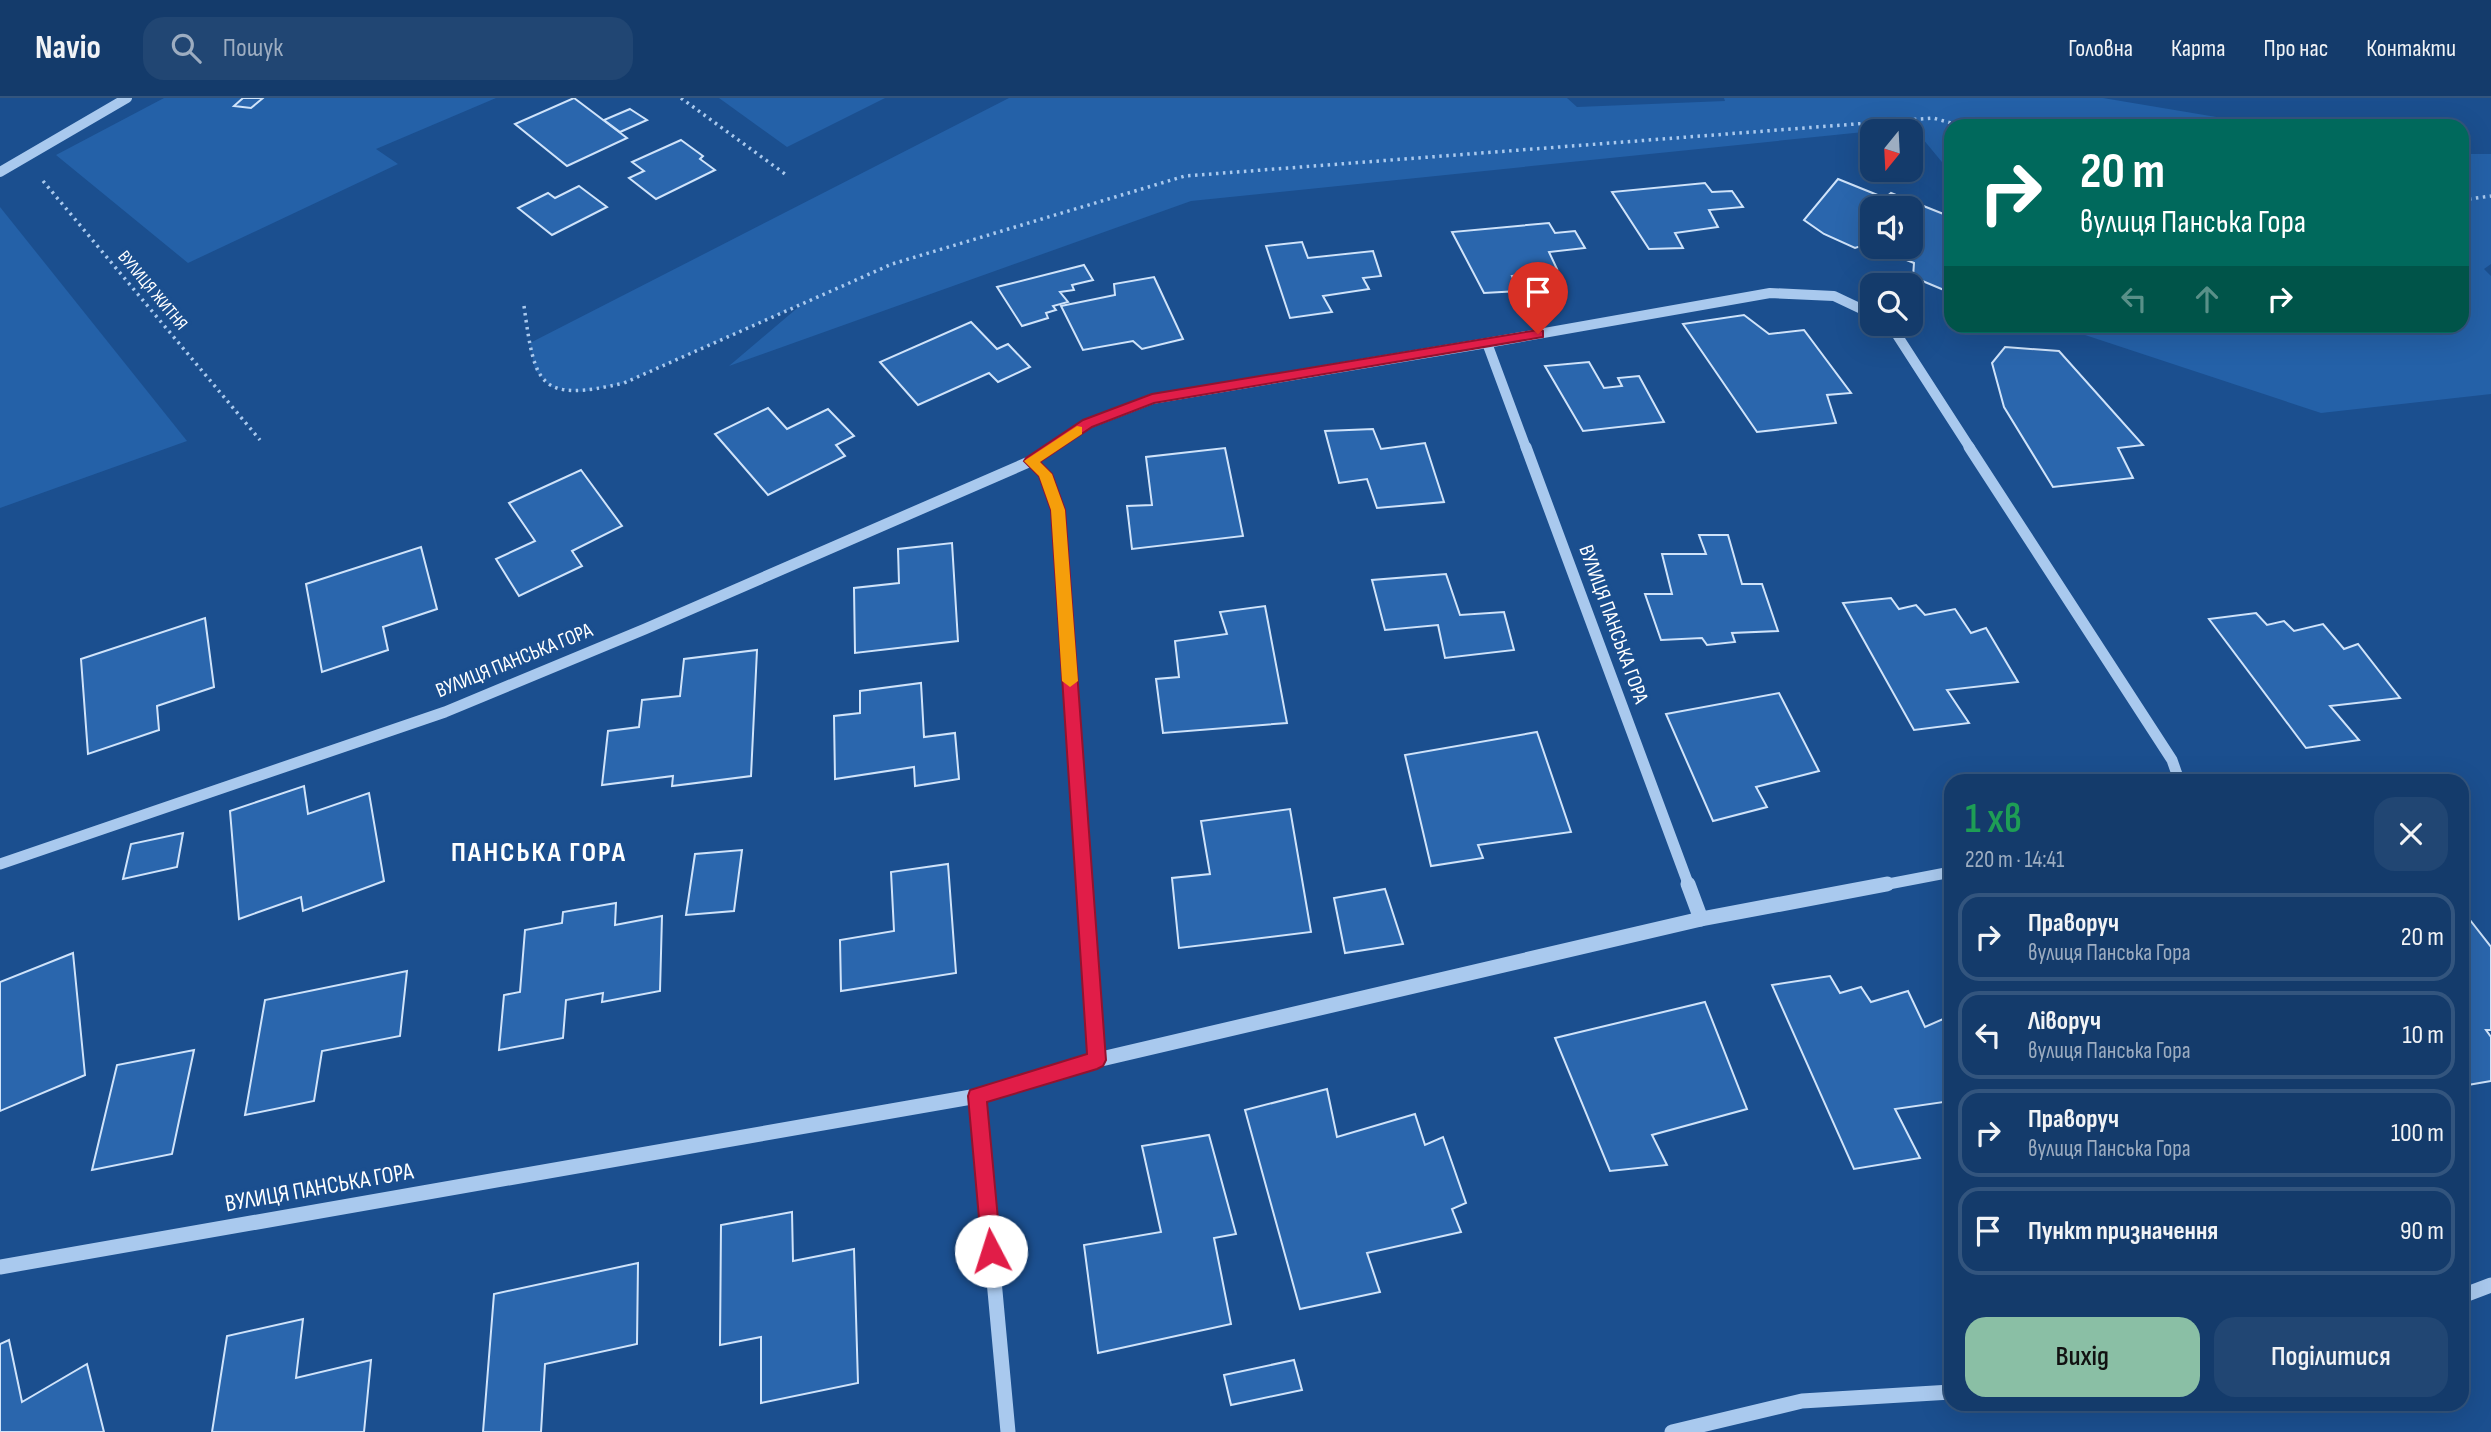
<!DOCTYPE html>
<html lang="uk">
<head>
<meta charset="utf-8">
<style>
  :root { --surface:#143b6b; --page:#214673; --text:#f1f3f6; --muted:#9dadc1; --line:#33557e; --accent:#8abfa5 }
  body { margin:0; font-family:"Sofia Sans Condensed",sans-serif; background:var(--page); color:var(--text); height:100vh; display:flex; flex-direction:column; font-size:26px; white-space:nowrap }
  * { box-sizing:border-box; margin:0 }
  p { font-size:23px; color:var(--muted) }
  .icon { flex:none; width:38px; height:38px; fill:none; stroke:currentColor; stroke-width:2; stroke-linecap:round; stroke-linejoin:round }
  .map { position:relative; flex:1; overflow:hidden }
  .side { position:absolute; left:1944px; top:676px; width:525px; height:637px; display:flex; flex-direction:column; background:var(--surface); border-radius:21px; box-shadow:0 7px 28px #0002,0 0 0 2px var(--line) }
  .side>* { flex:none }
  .hud { position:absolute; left:1944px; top:21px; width:525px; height:214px; border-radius:21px; box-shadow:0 7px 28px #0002,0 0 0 2px var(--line); background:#00695c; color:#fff; overflow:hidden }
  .needle { width:46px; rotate:198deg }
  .buttons { position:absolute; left:1860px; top:21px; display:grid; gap:14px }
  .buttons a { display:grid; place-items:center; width:63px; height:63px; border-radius:14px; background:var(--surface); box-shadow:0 7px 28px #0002,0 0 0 2px var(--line); font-size:35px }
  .pin { position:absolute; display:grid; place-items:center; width:60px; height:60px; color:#fff; margin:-72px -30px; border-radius:50% 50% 50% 0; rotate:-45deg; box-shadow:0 0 7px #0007 }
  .pin .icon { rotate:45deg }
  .me { position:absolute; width:77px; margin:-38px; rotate:355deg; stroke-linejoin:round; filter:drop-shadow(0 0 5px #0008) }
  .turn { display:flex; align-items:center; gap:24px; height:147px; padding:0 21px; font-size:32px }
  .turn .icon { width:91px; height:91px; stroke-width:2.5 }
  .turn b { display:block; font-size:49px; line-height:60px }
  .lanes { display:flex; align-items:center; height:66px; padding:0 21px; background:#0003; justify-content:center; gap:35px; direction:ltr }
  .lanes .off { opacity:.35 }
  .round { display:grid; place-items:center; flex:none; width:74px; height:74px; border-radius:21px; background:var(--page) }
  .headline { display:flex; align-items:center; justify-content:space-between; height:119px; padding:0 21px }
  h1 { font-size:42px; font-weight:600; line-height:52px; color:#1e9e55 }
  .cta { display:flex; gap:14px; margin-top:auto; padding:14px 21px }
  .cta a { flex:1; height:80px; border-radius:21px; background:var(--accent); color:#111; font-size:28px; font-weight:600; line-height:80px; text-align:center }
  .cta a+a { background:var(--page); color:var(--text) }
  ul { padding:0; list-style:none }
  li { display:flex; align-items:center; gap:21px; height:88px; margin:0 14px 10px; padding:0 7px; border:4px solid var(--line); border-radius:21px }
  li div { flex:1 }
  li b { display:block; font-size:26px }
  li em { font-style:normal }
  header { display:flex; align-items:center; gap:42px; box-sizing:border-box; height:98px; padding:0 35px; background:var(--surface); border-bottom:2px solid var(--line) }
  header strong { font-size:33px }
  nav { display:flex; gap:38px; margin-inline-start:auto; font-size:24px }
  .search { width:490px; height:63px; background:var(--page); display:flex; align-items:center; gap:18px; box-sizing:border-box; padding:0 24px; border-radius:21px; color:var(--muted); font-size:26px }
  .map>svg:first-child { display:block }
  .green { fill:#2461a8 }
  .building { fill:#2a66ad; stroke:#cfe3fa; stroke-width:2 }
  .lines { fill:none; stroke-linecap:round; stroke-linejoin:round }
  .path { stroke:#a9c9ee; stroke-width:3.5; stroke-dasharray:2.5 4.5; stroke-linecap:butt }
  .minor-far2 { stroke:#a9c9ee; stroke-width:10 }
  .minor-far1 { stroke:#a9c9ee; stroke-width:11 }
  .minor { stroke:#a9c9ee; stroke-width:15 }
  .route { fill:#e11d48; stroke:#92132f; stroke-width:2 }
  .slow { fill:#f59e0b }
  .labels { text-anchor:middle; stroke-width:7; stroke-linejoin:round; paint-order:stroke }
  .far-street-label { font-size:18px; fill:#fff; stroke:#1b4f8f }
  .street-label { font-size:21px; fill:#fff; stroke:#1b4f8f }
  .near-street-label { font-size:24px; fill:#fff; stroke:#1b4f8f }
  .district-label { font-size:28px; font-weight:bold; letter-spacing:2px; fill:#fff; stroke:#1b4f8f }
</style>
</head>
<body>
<header>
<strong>Navio</strong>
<div class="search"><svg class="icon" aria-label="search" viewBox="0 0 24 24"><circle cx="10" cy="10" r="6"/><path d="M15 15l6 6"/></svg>Пошук</div>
<nav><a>Головна</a><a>Карта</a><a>Про нас</a><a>Контакти</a></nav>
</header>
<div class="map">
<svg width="2491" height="1334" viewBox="0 0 2491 1334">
  <rect width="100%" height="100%" fill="#1b4f8f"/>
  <g class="green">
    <polygon points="164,0 496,0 376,51 398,66 188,165 56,57"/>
    <polygon points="719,0 885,0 787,49"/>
    <polygon points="1009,0 1567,0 1577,9 1725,3 1724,0 2103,0 2270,28 1951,28 1951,75 1913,29 1191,103 729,268 802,206 624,285 583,294 551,289 535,272 530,245"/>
    <polygon points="2462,56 2491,56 2491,166 2484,171 2491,178 2491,296 2321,315 2082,236 2075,228 2462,228"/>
    <polygon points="0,109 187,343 0,410"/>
  </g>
  <g class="building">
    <polygon points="243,0 263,0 251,10 234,8"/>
    <polygon points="574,0 627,40 567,68 515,26"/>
    <polygon points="630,11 647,22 620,34 604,22"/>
    <polygon points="681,42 703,58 700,61 715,72 656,101 629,80 644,73 632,64"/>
    <polygon points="1838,81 1885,100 1891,95 1951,119 1951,195 1913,179 1914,165 1874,149 1911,149 1911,110 1872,110 1872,148 1867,146 1855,150 1824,136 1804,122"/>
    <polygon points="1705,85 1712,94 1732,93 1743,109 1709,112 1718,129 1675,135 1683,150 1649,151 1612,94"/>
    <polygon points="579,88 607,109 552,137 518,110 548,95 555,100"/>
    <polygon points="1549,125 1555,135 1575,133 1585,150 1549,154 1557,171 1512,178 1519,193 1484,195 1452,134"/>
    <polygon points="1302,144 1308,160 1373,153 1381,178 1363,180 1369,191 1323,198 1332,214 1290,220 1266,148"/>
    <polygon points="1084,167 1093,182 1072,187 1074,192 1060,194 1068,204 1053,208 1056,212 1046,215 1048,220 1022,228 997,189"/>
    <polygon points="1154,179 1183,241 1142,251 1133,243 1083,252 1061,208 1115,197 1114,186"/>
    <polygon points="1744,217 1769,236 1804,232 1851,295 1827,297 1836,325 1757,334 1683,226"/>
    <polygon points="971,224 997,251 1008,246 1030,269 998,284 989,275 918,307 880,264"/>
    <polygon points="2005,249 2059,253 2143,347 2118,350 2133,380 2053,389 2004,309 1992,265"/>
    <polygon points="1589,264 1604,290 1622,288 1618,280 1639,278 1664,324 1583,333 1545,268"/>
    <polygon points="768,310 787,331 828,311 854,338 836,347 845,358 768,397 715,336"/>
    <polygon points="1373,331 1381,351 1425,345 1444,404 1377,410 1367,381 1339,385 1325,333"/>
    <polygon points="1225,350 1243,438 1132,451 1127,408 1152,407 1146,359"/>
    <polygon points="581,372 622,428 572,453 582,468 519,498 496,461 535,443 509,405"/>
    <polygon points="1699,437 1728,437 1742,486 1762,486 1778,533 1732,535 1735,544 1707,547 1702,540 1661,542 1645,496 1672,496 1662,456 1706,456"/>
    <polygon points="952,445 958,543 855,555 854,490 899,485 898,451"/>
    <polygon points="421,449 437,511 383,529 388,552 322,574 306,486"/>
    <polygon points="1446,476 1460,517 1504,514 1514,552 1445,560 1438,527 1385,532 1372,482"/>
    <polygon points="1891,500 1899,511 1916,507 1925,517 1955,511 1971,535 1986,530 2018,584 1947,592 1969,625 1914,632 1843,505"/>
    <polygon points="1265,508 1287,625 1163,635 1156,581 1179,579 1175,543 1227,536 1220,514"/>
    <polygon points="2256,515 2267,527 2284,523 2294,533 2323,526 2344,551 2358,546 2400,600 2330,608 2359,642 2306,650 2209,521"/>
    <polygon points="205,520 214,589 157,608 159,632 88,656 81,561"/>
    <polygon points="757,552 751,678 672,688 673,678 602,687 608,633 639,629 642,602 680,598 684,561"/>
    <polygon points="921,585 924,639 955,635 959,681 915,688 914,669 835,681 834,618 860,615 860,593"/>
    <polygon points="1779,595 1819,673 1756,689 1767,709 1713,723 1666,616"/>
    <polygon points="1537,634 1571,734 1478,747 1483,760 1431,768 1405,657"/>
    <polygon points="304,688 308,716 369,695 384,783 303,813 301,799 239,821 230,713"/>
    <polygon points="1290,711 1311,834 1179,850 1172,780 1210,776 1201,723"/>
    <polygon points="183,735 177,769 123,781 131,746"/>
    <polygon points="742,752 734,813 686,817 695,756"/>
    <polygon points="948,766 956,875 841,893 840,842 894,833 891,774"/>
    <polygon points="1385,791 1403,846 1345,855 1334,800"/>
    <polygon points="616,805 615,827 662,818 660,893 602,904 603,895 566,902 563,940 499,952 504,897 520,894 525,832 562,825 563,814"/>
    <polygon points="2470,822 2491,849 2491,932 2486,932 2491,939 2491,983 2462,988 2462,824"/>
    <polygon points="73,855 85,977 0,1013 0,884"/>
    <polygon points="407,873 400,938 322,953 314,1003 245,1017 265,902"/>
    <polygon points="1830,878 1840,895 1861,889 1871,904 1908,893 1925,929 1943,921 1951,938 1951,1003 1895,1011 1920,1060 1854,1071 1772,887"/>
    <polygon points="1705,904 1747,1011 1652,1037 1667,1067 1610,1073 1555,940"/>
    <polygon points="194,952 172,1056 92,1072 117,967"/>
    <polygon points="1327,991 1337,1039 1415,1016 1425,1047 1443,1039 1466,1105 1452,1111 1461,1134 1367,1155 1380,1194 1300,1211 1245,1012"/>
    <polygon points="1209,1037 1236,1136 1214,1140 1231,1226 1098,1255 1084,1147 1161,1134 1142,1048"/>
    <polygon points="792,1114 793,1163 854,1151 858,1285 761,1305 761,1239 720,1247 721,1127"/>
    <polygon points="638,1165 637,1246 545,1266 541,1334 483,1334 494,1196"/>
    <polygon points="303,1221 296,1280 371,1262 364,1334 212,1334 227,1238"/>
    <polygon points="9,1242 22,1304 87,1266 104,1334 0,1334 0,1246"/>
    <polygon points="1294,1262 1302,1292 1231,1307 1224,1277"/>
  </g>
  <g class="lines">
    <g class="path">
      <polyline points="681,0 785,76"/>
      <polyline points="43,83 260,342"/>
      <polyline points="2462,102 2491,98"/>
      <path d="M524,208C535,287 538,305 624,285L892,166L1185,78L1933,20L1962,28"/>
    </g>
    <g class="minor-far2">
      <polyline points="0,74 127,0"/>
      <polyline points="1890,226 1970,350"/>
      <polyline points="1487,245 1770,195 1834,198 1872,216"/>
      <polyline points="1050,350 1087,326 1152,301 1487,245 1526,350"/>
    </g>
    <g class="minor-far1">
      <polyline points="1526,349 1689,788"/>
      <polyline points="1969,349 2172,662 2179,682"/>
      <polyline points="1031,363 1045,376 1058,412 1085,788"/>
      <polyline points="0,766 445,614 645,531 1031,363 1053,349"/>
      <polyline points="1878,788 1951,774"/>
    </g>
    <g class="minor">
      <polyline points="1688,786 1701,821"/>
      <polyline points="1097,962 1701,821 1887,786"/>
      <polyline points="0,1169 977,998"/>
      <polyline points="2462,1198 2491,1187"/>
      <polyline points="1008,1334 977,998 1097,962 1085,786"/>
      <polyline points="1672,1334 1802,1303 1951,1294"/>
    </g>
  </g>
  <polygon class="route" points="1538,232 1543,233 1543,239 1154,305 1092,329 1040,364 1052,376 1065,412 1106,962 1103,968 1097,971 987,1004 1001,1153 998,1160 991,1163 984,1160 982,1153 968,998 970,992 1087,956 1051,412 1039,378 1024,363 1026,360 1083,322 1152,296"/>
  <polygon class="slow" points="1077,328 1082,329 1082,336 1040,364 1052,376 1065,412 1078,583 1070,589 1062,583 1051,412 1039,378 1024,363"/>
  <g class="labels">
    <g class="far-street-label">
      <text transform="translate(153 192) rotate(50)" y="6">ВУЛИЦЯ ЖИТНЯ</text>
    </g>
    <g class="street-label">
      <text transform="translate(1614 526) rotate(70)" y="7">ВУЛИЦЯ ПАНСЬКА ГОРА</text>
      <text transform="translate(514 562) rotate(-22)" y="7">ВУЛИЦЯ ПАНСЬКА ГОРА</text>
    </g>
    <g class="near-street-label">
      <text transform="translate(319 1089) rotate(-10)" y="8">ВУЛИЦЯ ПАНСЬКА ГОРА</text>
    </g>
    <g class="district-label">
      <text x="539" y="763">ПАНСЬКА ГОРА</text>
    </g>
  </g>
</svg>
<div class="buttons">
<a><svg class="needle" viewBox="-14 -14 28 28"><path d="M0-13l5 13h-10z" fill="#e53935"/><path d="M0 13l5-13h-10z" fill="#9dadc1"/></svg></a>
<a><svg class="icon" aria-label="sound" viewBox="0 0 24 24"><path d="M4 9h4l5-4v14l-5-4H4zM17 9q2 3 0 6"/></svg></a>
<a><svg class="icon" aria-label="search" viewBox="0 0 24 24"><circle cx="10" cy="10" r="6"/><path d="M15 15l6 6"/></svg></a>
</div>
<div class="pin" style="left:1538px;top:236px;background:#d93025"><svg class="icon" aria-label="arrive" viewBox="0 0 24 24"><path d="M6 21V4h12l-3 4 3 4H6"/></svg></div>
<svg class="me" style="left:991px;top:1153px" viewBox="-20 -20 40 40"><circle r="19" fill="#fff"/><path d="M0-13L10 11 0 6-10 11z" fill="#e11d48"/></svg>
<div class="hud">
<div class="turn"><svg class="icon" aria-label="right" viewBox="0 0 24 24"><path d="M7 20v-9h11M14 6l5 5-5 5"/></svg><div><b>20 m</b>вулиця Панська Гора</div></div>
<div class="lanes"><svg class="icon off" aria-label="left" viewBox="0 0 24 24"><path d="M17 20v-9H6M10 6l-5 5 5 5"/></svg><svg class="icon off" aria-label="ahead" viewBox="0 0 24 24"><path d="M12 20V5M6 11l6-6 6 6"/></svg><svg class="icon" aria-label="right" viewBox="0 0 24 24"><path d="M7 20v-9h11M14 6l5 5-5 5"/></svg></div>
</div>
<section class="side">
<div class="headline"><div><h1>1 хв</h1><p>220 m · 14:41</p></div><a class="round"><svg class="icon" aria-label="close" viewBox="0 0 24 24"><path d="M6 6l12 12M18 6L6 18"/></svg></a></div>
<ul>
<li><svg class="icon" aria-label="right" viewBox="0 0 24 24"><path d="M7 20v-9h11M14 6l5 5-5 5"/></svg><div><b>Праворуч</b><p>вулиця Панська Гора</p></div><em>20 m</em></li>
<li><svg class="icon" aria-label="left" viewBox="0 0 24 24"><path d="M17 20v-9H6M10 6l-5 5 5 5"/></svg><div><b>Ліворуч</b><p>вулиця Панська Гора</p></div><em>10 m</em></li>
<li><svg class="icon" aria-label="right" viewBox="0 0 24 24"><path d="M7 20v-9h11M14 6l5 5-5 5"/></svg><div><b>Праворуч</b><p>вулиця Панська Гора</p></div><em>100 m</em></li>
<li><svg class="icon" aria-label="arrive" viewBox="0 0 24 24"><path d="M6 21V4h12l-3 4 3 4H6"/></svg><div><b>Пункт призначення</b></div><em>90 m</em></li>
</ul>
<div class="cta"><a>Вихід</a><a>Поділитися</a></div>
</section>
</div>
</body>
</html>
